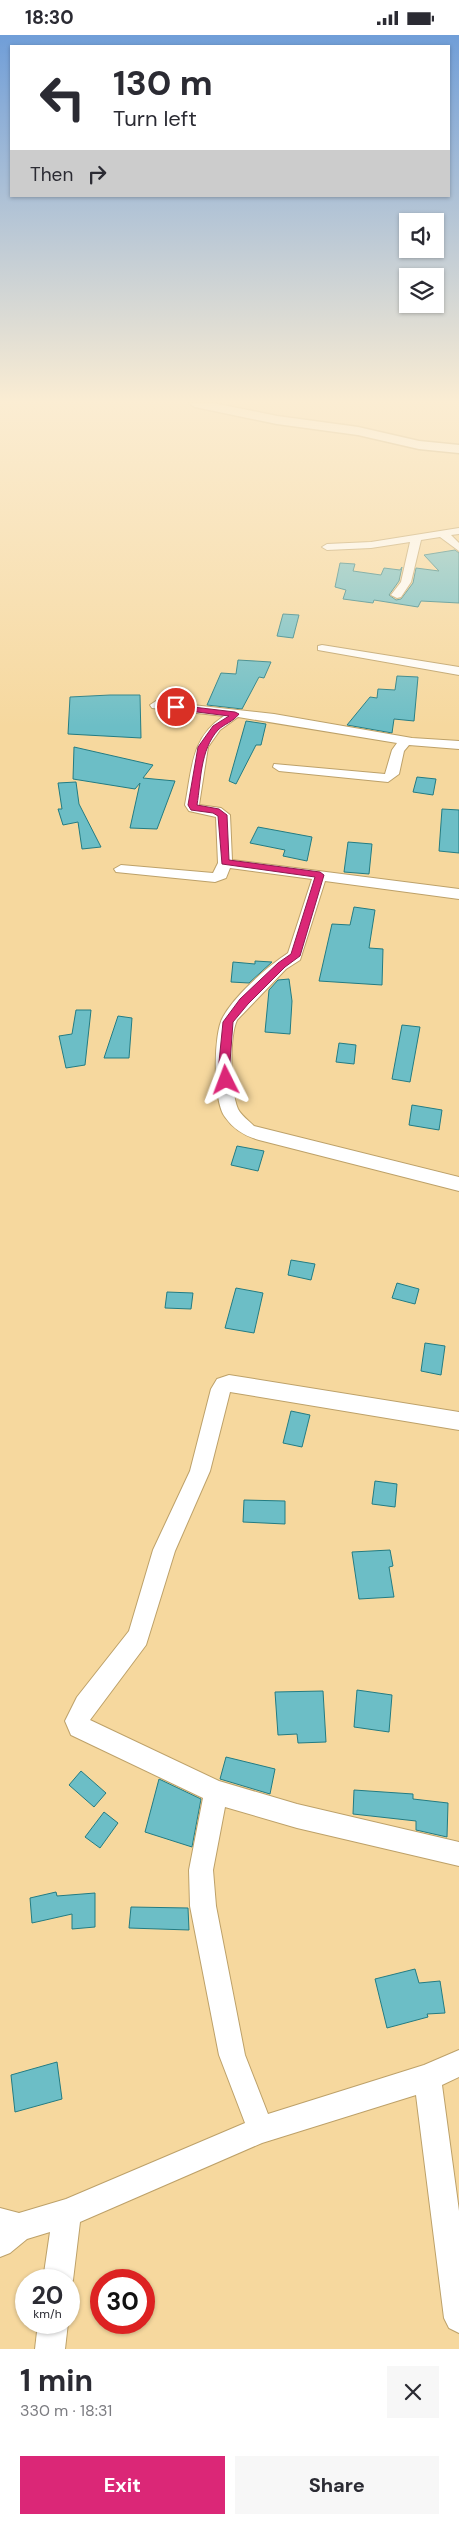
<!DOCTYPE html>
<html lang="en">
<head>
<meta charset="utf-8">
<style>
  :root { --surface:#fff; --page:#f7f7f7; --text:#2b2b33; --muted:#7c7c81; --accent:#db2777 }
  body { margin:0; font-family:"DM Sans",sans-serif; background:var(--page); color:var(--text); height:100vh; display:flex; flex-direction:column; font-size:19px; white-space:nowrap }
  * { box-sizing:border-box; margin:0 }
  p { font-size:16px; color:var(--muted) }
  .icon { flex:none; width:28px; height:28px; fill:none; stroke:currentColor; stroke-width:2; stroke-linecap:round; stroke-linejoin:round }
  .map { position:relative; height:2314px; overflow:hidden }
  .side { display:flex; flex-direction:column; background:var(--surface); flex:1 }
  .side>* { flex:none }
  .top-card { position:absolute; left:10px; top:10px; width:440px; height:152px; border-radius:0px; box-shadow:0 1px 4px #0004; background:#fff; color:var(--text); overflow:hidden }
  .buttons { position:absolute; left:399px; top:178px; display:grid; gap:10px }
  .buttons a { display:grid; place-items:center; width:45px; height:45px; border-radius:0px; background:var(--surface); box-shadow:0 1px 4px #0004; font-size:25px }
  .speed { position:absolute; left:15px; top:2234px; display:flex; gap:10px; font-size:25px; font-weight:700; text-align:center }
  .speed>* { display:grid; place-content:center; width:65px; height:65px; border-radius:50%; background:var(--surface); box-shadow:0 1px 4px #0004; line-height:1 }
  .speed small { font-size:12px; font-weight:400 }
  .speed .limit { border:8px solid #d22; background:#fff; color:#111 }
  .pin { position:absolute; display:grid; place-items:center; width:42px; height:42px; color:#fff; margin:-21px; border:2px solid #fff; border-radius:50%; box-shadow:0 1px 5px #0007 }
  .me { position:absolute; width:55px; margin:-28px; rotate:357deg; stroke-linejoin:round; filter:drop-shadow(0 0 4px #0008) }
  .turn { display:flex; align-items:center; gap:18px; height:105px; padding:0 20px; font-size:22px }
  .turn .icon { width:65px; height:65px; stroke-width:2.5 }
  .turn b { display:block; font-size:35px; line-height:42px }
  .then { display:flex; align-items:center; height:48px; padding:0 20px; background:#0003; gap:10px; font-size:19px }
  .round { display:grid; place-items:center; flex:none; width:52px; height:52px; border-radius:0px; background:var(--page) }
  .summary { display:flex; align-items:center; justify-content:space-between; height:85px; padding:0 20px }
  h1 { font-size:30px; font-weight:700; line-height:38px }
  .primary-button { display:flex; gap:10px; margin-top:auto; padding:10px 20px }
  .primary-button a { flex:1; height:58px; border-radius:0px; background:var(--accent); color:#fff; font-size:20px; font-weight:700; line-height:58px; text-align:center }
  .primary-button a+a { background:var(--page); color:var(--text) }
  .status { display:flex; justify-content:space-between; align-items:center; height:35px; padding:0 25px; background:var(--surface); direction:ltr }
  .status svg { height:14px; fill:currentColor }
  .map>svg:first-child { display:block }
  .building { fill:#6cbec6; stroke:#237c83 }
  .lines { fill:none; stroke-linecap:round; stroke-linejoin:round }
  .street-casing { stroke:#bda169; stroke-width:2 }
  .secondary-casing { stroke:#bda169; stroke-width:3 }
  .street { fill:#fff; fill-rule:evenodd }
  .secondary { fill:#fff; fill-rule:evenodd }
  .route { fill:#db2777; stroke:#8e194d }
</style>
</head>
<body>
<div class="status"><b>18:30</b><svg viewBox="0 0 49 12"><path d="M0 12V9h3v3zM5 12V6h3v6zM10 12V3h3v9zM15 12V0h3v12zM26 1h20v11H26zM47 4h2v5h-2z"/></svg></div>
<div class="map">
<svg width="459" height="2314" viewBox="0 0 459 2314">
  <rect width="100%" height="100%" fill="#f6d89e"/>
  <g class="building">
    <polygon points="455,515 459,518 459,568 421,566 418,572 374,565 373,568 343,564 346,555 335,552 340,528 355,529 353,536 381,540 384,533 400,535 402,532 399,546 389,560 396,565 401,564 413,548 416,533 439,536 424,520"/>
    <polygon points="283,579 299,580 293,603 277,601"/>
    <polygon points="238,625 271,627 264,643 259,642 242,674 207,670 221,638 236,639"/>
    <polygon points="397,641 418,642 414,686 394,684 392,698 347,690 370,662 377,663 378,654 395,655"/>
    <polygon points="110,660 140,660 141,703 68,699 70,662"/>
    <polygon points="246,686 266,689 261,710 256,710 236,749 229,746"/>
    <polygon points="74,712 153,730 143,743 175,746 157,794 130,793 140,748 135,754 73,744"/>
    <polygon points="417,742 436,744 433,760 413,757"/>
    <polygon points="76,747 79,769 101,812 82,814 78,787 63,790 58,774 62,774 58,748"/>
    <polygon points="442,774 459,775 459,818 439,816"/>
    <polygon points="258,792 312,802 307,826 283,821 285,815 250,808"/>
    <polygon points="348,807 372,809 369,839 344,837"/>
    <polygon points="354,872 375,875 369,913 383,914 382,950 319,946 332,889 350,890"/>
    <polygon points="255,926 272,927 249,948 231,947 233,927 255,929"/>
    <polygon points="289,944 292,966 290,999 265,997 269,955 278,945"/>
    <polygon points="76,975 91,975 85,1030 66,1033 59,1001 72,999"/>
    <polygon points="118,981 132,983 129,1023 104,1023"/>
    <polygon points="402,990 420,992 410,1047 392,1044"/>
    <polygon points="339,1008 356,1010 354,1029 336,1027"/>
    <polygon points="412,1070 442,1075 439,1095 409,1090"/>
    <polygon points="237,1111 264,1116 258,1136 231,1130"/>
    <polygon points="291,1225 315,1229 311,1245 288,1240"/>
    <polygon points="397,1248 419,1254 415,1269 392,1263"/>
    <polygon points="236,1253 263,1258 254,1298 225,1293"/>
    <polygon points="167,1257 193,1258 191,1274 165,1273"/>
    <polygon points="425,1308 445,1311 441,1340 421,1336"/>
    <polygon points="291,1376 310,1380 302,1412 283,1408"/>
    <polygon points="375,1446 397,1449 395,1472 372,1469"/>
    <polygon points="244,1465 285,1466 285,1489 243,1487"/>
    <polygon points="390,1515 393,1531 389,1532 394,1562 359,1564 352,1517"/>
    <polygon points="357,1655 392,1660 389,1697 354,1692"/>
    <polygon points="323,1656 326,1707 298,1708 297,1699 278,1700 275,1657"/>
    <polygon points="226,1722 275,1734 270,1759 220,1744"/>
    <polygon points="81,1736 106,1758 94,1772 69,1750"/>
    <polygon points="159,1744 201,1764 192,1812 145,1797"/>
    <polygon points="354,1755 413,1759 413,1764 448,1768 447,1802 416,1795 416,1786 353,1779"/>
    <polygon points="104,1777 118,1788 100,1813 85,1802"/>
    <polygon points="56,1857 57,1861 95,1858 95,1892 72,1894 72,1879 32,1888 30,1863"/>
    <polygon points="131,1872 188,1873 189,1895 129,1893"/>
    <polygon points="415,1934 419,1948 440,1946 445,1978 427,1979 428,1982 387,1993 375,1944"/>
    <polygon points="57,2027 62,2064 15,2077 11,2040"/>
  </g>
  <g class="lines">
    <g class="street-casing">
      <g id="street">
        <polygon points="459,493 459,499 451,500 459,508 459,516 440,502 421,505 411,547 401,562 397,563 391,560 401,547 410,507 371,513 327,515 322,512 327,509 371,507"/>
        <polygon points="322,610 459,632 459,640 318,615 318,611"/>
        <path d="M156,666L274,679L412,703L459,706V714L409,710L404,716L399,739L388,747L279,736L273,732L274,729L385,739L392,715L397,708L238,682L220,695L208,712L199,770L221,773L230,780L232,825L459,854V864L325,846L300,925L286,934L237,985C229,1003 230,1055 238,1074C241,1080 249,1086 254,1091L459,1142V1156L259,1105C245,1101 234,1095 225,1082C213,1066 213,999 223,982C235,960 267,932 288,918L312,844L230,833L226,843L215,847L116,837L114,834L121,830L213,838L218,828L216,782L189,776L185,770C192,734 191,702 224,681L152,673L150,670Z"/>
        <polygon points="229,1340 459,1377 459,1395 230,1357 210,1436 175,1516 146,1610 90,1685 219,1746 297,1769 459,1807 459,1831 297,1793 225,1772 213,1835 216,1871 245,2020 268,2079 424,2030 459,2015 459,2042 442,2050 459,2176 459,2298 449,2293 444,2283 416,2060 262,2108 80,2187 73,2245 69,2254 69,2245 43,2245 50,2197 27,2204 10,2218 0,2222 0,2173 19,2178 66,2164 245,2088 219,2020 190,1871 189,1835 203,1763 71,1700 65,1686 77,1662 129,1596 153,1515 190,1436 211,1354 217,1344"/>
        <polygon points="38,2288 68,2288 65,2314 35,2314"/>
      </g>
    </g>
    <g class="secondary-casing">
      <polygon id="secondary" points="189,368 213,368 277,381 358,392 419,406 459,410 459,418 419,414 358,400 277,389 195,372"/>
    </g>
    <use href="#street" class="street"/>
    <use href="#secondary" class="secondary"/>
  </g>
  <linearGradient id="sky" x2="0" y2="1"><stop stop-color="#709ed8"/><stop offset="0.53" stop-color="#fbedd3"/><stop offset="1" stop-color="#fbedd3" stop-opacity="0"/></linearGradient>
  <rect width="459" height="692" fill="url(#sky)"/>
  <path class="route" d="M176,670L235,677L239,679C233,687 224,689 218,695C200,715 201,746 197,770L219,774L227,780L229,825L320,837L324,840L300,921L285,932L248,969L233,987L230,1027L231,1045L226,1049L221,1045L219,1027L223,987L240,964L278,928L291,919L315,842L222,829L218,781L213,778L191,775L188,770L198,712L213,691L229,681L173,674V671Z"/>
</svg>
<div class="buttons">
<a><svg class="icon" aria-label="sound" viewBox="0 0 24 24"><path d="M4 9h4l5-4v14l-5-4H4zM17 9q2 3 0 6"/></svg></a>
<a><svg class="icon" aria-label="layers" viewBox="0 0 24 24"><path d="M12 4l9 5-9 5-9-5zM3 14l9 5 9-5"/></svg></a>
</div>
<div class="speed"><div>20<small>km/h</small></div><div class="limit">30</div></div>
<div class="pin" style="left:176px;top:672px;background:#d93025"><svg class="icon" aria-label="arrive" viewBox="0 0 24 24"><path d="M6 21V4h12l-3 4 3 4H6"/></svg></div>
<svg class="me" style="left:226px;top:1045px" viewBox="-20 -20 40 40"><path d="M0-17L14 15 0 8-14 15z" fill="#db2777" stroke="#fff" stroke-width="4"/></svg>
<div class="top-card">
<div class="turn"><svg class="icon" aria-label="left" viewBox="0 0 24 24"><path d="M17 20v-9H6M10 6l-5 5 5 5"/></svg><div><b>130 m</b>Turn left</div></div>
<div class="then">Then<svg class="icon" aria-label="right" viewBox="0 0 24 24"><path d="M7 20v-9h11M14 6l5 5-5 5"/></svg></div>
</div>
</div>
<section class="side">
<div class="summary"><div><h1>1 min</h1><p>330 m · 18:31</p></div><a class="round"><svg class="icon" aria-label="close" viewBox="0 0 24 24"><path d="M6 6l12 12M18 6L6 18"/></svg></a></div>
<div class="primary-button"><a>Exit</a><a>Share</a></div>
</section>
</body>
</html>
